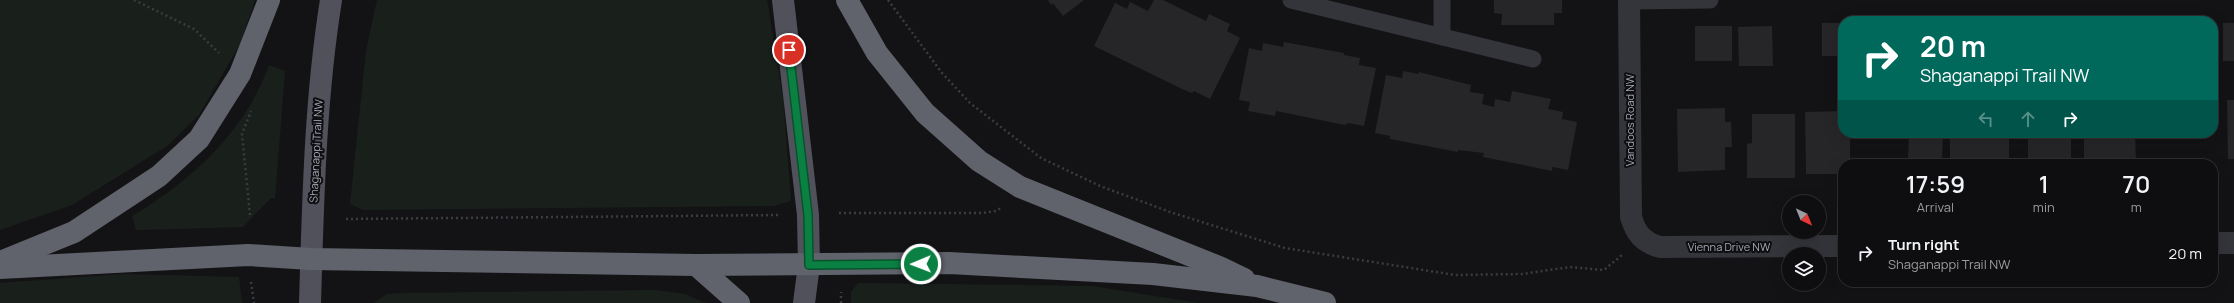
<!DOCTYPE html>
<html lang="en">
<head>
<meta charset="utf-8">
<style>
  :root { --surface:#0e0e10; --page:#171719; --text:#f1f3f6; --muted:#9b9c9f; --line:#2e2e30 }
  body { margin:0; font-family:Manrope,sans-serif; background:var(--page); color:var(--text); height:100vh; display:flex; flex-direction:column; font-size:15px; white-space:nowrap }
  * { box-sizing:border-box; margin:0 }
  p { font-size:13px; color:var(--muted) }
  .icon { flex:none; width:22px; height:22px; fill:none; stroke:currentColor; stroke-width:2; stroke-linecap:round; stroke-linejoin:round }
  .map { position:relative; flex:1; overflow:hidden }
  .sheet { position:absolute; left:1838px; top:159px; width:380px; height:128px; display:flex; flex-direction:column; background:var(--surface); border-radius:16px; box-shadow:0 4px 16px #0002,0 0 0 1px var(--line) }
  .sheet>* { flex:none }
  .banner { position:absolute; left:1838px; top:16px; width:380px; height:122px; border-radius:16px; box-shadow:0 4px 16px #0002,0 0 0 1px var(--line); background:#00695c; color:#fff; overflow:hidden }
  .needle { width:26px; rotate:137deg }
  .tools { position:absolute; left:1782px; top:195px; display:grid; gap:8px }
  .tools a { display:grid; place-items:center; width:44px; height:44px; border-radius:50%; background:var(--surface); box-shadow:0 4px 16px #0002,0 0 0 1px var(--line); font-size:20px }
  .pin { position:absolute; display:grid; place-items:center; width:34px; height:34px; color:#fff; margin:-17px; border:2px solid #fff; border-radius:50%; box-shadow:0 1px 4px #0007 }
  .me { position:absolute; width:44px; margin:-22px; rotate:269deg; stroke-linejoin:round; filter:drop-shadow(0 0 3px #0008) }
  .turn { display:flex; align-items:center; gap:14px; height:84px; padding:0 16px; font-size:18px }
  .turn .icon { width:52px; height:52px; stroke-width:2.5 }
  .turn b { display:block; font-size:28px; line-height:34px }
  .lanes { display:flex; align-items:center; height:38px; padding:0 16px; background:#0003; justify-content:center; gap:20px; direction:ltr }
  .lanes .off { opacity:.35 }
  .eta { display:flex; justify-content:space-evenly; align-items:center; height:68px; text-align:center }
  .eta b { font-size:24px; font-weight:600; line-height:28px }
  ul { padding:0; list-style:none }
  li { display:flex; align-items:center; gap:12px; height:52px; padding:0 16px }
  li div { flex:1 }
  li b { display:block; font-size:15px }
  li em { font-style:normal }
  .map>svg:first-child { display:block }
  .green { fill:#19201b }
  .building { fill:#262629 }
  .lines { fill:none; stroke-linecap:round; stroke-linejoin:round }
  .path { stroke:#3a3c41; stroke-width:2.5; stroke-dasharray:2 3; stroke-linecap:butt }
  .lane { stroke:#34353a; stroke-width:17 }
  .street { stroke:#34353a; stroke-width:22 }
  .primary { stroke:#50515a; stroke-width:22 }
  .highway { stroke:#60626c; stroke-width:22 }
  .route-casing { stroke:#07532c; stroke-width:10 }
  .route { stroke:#0b8043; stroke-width:7 }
  .labels { text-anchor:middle; stroke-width:4; stroke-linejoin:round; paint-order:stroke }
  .street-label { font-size:11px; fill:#a4a8b6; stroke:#0e0e10 }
</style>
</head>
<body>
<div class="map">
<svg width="2234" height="303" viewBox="0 0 2234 303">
  <rect width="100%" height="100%" fill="#131315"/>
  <g class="green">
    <polygon points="0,0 255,0 240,44 199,115 167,146 72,205 0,230"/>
    <polygon points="377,0 767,0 783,98 791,201 774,206 363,210 350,204 366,51"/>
    <path d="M269,65L285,71L275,198H271L243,227L136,230L132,216C191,181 245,132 269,65Z"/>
    <polygon points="124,274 239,277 242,303 0,303 0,283"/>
    <polygon points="858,283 1092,286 1199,303 851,303 851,292"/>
    <polygon points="655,290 685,294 706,303 374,303 387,294 405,293"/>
  </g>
  <g class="building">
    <polygon points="1048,0 1084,0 1063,16 1053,3 1051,5"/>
    <polygon points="1154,0 1163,0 1206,21 1209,14 1230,24 1227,31 1240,38 1210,99 1194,91 1192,93 1182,89 1094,46 1115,3 1127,9 1130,2 1148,11"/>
    <polygon points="1494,0 1562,0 1562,13 1554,13 1554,25 1501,25 1502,14 1494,13"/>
    <rect x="1822" y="23" width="21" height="33"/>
    <rect x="2223" y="23" width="11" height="38"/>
    <rect x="1695" y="26" width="37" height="35"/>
    <polygon points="1772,26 1773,66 1739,66 1738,27"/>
    <polygon points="1284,42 1344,53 1344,55 1360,58 1359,65 1376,68 1364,126 1348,123 1345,125 1276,111 1275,116 1248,111 1250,102 1239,100 1249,48 1262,51 1263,43 1283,47"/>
    <polygon points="1403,71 1419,74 1419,72 1471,85 1470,92 1484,94 1482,104 1494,107 1495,99 1510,102 1512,91 1551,99 1548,109 1563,112 1562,119 1577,122 1568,170 1552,167 1552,171 1533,167 1483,157 1484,153 1458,150 1458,152 1390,139 1390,136 1375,133 1386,75 1402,78"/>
    <polygon points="2227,100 2234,100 2234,159 2228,159"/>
    <polygon points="1725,108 1725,122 1731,122 1732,147 1725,147 1725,170 1678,172 1677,109"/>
    <polygon points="1843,111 1843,133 1850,133 1850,164 1843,164 1843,174 1806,174 1805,112"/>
    <polygon points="1752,114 1795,114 1795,178 1747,178 1747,144 1752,143"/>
    <polygon points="1909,133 1943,133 1942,159 1908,158"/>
    <rect x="1950" y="133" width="59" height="31"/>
    <rect x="2028" y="133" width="43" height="31"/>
    <polygon points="2084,133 2135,133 2136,162 2084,162"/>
  </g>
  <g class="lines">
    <g class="path">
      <polyline points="134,0 194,29 219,53"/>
      <polyline points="888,0 942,73 970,103 1041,158 1100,186 1173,213 1285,248 1455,275 1522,274 1570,267 1604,270 1622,255"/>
      <polyline points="839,213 983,213 996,211 1001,208"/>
      <polyline points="250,215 242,134 251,111"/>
      <polyline points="346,219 780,215"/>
      <polyline points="251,282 254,303"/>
      <polyline points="841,303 841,292"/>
    </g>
    <g class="lane">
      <polyline points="1291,0 1533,59"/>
      <polyline points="1629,1 1710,0"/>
      <polyline points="1442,37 1442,0"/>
    </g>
    <g class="street">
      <path d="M1629,0L1631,217C1636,234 1643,242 1660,247L1843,246"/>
      <polyline points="2213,243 2234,243"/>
    </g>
    <g class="primary">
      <polyline points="783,0 808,215 809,265 804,303"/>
      <path d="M310,303C313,202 315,100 331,0"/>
    </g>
    <g class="highway">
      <polyline points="847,0 877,53 925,113 979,161 1020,187 1219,267 1244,279"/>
      <polyline points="0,262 74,232 159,176 199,139 240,74 269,0"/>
      <polyline points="696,265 739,303"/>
      <polyline points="0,268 248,255 311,259 696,265 949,263 1153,274 1257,286 1325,303"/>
    </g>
  </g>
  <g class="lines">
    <g class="route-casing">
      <polyline id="route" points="789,50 808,215 809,265 921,264"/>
    </g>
    <use href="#route" class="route"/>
  </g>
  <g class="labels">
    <g class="street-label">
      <text transform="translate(1630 120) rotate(-90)" y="4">Vandoos Road NW</text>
      <text transform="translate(316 151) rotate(-87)" y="4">Shaganappi Trail NW</text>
      <text x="1729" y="251">Vienna Drive NW</text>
    </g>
  </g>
</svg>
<div class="tools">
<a><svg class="needle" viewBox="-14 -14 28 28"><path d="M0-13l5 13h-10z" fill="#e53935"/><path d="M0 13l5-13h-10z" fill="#9b9c9f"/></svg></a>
<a><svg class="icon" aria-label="layers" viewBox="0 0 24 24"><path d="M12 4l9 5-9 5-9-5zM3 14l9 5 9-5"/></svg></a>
</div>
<div class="pin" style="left:789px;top:50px;background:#d93025"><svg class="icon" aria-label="arrive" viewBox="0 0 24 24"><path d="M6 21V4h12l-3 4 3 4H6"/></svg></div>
<svg class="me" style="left:921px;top:264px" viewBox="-20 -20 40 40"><circle r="17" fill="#0b8043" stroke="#fff" stroke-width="3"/><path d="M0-11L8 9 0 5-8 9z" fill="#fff"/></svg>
<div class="banner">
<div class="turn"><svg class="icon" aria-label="right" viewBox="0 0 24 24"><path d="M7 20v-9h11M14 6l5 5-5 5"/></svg><div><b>20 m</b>Shaganappi Trail NW</div></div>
<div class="lanes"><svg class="icon off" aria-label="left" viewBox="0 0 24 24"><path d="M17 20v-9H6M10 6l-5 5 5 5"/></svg><svg class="icon off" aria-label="ahead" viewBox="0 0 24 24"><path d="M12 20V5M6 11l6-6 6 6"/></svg><svg class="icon" aria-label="right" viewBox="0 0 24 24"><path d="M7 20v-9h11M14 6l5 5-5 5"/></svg></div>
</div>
<section class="sheet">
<div class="eta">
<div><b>17:59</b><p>Arrival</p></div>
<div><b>1</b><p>min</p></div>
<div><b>70</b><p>m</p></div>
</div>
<ul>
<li><svg class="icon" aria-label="right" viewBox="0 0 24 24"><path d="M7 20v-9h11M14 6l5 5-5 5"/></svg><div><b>Turn right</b><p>Shaganappi Trail NW</p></div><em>20 m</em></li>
</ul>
</section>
</div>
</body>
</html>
